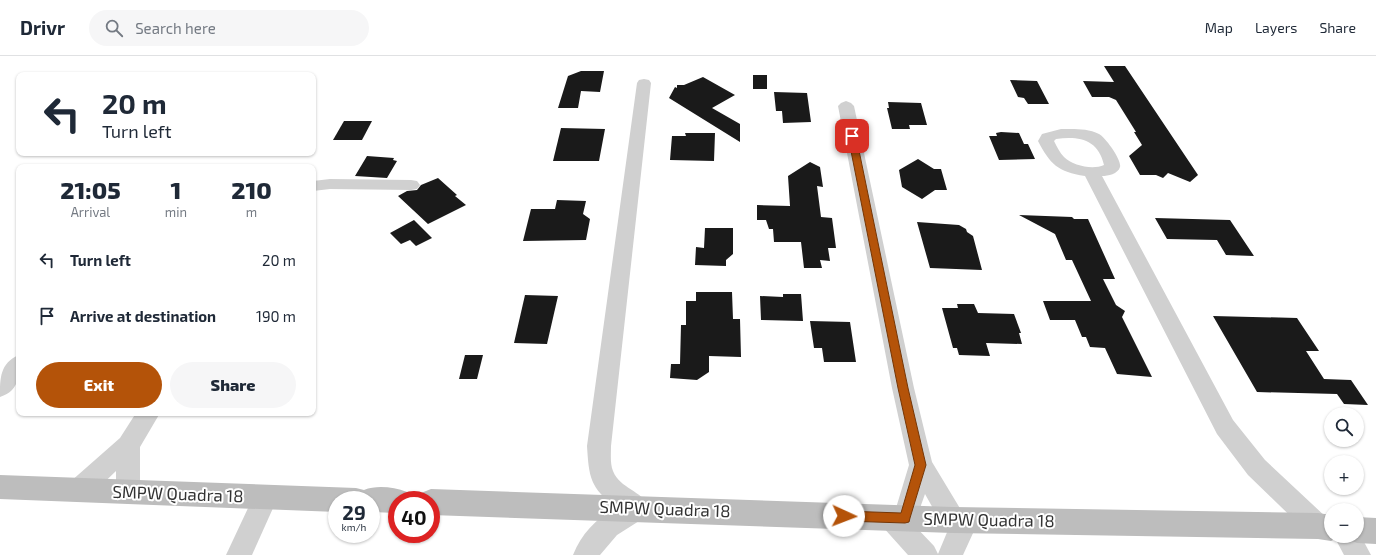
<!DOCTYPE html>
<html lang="en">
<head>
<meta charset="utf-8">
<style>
  :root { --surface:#fff; --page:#f6f6f7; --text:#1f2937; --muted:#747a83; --line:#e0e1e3; --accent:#b45309 }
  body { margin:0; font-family:"Exo 2",sans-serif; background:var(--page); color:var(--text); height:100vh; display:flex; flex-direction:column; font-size:15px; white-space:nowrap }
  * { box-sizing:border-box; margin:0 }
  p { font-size:13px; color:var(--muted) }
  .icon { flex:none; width:22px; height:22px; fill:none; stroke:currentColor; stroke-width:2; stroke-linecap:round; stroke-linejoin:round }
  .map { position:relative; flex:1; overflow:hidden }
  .panel { position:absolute; left:16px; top:108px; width:300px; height:252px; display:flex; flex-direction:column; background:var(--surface); border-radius:8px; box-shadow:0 1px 3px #0004 }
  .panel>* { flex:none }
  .guide { position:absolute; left:16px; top:16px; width:300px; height:84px; border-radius:8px; box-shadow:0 1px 3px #0004; background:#fff; color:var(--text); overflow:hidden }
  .tools { position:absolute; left:1324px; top:351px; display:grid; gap:8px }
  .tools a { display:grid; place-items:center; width:40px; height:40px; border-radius:50%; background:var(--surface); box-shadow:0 1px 3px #0004; font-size:20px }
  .speed { position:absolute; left:328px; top:435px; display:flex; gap:8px; font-size:20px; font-weight:700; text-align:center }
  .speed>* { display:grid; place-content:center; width:52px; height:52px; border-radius:50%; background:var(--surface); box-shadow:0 1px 3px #0004; line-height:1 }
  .speed small { font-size:10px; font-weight:400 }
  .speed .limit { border:6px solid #d22; background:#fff; color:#111 }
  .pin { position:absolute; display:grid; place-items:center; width:34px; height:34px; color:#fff; margin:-17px; border-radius:8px; box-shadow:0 2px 6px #0006 }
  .me { position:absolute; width:44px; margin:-22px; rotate:92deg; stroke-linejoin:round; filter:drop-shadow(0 0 3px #0008) }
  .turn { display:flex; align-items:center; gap:14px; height:84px; padding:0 20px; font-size:18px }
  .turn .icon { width:52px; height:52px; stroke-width:2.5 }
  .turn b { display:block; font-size:28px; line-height:34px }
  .eta { display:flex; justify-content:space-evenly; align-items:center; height:68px; text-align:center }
  .eta b { font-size:24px; font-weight:800; line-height:28px }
  .cta { display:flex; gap:8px; margin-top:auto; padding:8px 20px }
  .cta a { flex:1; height:46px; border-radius:24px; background:var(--accent); color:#fff; font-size:16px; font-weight:800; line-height:46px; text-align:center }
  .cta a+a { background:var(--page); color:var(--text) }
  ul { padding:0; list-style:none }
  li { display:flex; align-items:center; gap:12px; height:56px; padding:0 20px }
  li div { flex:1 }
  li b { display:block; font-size:15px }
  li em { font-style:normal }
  header { display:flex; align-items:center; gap:24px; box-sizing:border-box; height:56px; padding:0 20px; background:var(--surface); border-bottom:1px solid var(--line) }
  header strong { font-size:19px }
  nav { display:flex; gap:22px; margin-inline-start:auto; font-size:14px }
  .search { width:280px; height:36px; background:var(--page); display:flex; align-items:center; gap:10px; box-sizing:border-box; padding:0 14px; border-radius:22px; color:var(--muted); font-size:15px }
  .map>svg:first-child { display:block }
  .building { fill:#1a1a1a }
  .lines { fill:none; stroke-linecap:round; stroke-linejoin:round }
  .street { fill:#d0d0d0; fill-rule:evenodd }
  .secondary { fill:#bdbdbd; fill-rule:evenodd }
  .route { fill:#b45309; stroke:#753606 }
  .labels { text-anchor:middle; stroke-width:4; stroke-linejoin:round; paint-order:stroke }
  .near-street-label { font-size:17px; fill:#333; stroke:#fff }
</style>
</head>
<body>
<header>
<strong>Drivr</strong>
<div class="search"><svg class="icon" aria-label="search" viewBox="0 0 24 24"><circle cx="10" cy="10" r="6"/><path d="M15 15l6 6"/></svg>Search here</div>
<nav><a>Map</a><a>Layers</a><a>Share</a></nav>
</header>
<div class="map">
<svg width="1376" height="499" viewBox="0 0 1376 499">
  <rect width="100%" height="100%" fill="#fff"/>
  <g class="building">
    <polygon points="1104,10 1125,10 1198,119 1190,126 1168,117 1163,122 1156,119 1140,119 1129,100 1142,89 1134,76 1136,76 1116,44 1109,41 1092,41 1083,25 1114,26"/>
    <polygon points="581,15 604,15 600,36 581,35 578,52 558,52 568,20"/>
    <rect x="753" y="19" width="14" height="14"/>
    <polygon points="703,21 735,39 712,52 740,68 740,86 669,42 675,31 677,32 677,29 684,29"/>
    <polygon points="1010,24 1037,25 1049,48 1028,48 1024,42 1018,41"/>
    <polygon points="774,36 807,37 811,66 783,67 782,55 776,55"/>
    <polygon points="888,46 921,47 927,69 909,69 910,73 892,73 887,52 889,52"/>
    <polygon points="344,65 372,65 362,84 333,84"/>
    <polygon points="561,72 605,73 599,105 553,105"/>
    <polygon points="1001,76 1019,77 1024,88 1028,88 1035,103 999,104 989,80 997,80 996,77"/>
    <polygon points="685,77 715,77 714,105 670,104 672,80 686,80"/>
    <polygon points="367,100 394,102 393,104 397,105 387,122 355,120"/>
    <polygon points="918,103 934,113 941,113 947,134 935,134 922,143 902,131 899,114"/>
    <polygon points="810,106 820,111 823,131 817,130 821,161 832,162 836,192 828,192 830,205 820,204 822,212 804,212 801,186 774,186 773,173 769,173 766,164 757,164 757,149 790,150 788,120"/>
    <polygon points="438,122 457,139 455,140 466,149 428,168 398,140 407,135 417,134 421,129"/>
    <polygon points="557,144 586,145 583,158 590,163 586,184 523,185 531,153 555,153"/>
    <polygon points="1019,159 1072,161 1074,163 1088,163 1115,223 1103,223 1116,249 1125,255 1122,261 1152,321 1117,318 1105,292 1090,291 1086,281 1082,281 1075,264 1050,264 1043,245 1091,245 1072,204 1066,204 1055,178"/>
    <polygon points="1155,162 1230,164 1254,200 1226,199 1217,184 1167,183"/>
    <polygon points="414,164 432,182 416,190 410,184 401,188 390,177"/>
    <polygon points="917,166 959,169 966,173 967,176 973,180 982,214 930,212"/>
    <polygon points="705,172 733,172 733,198 726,204 726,210 695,209 696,191 704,192"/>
    <polygon points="696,236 732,236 733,263 740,263 741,301 709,300 709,316 697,324 670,322 671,308 680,308 681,269 686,269 686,245 696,245"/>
    <polygon points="783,238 801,238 803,265 761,264 760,240 783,241"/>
    <polygon points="525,239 558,240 547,288 514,287"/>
    <polygon points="957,248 974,248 978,257 1014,258 1021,277 1019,277 1022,288 986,287 990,300 959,299 957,292 953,292 942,252 958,252"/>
    <polygon points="1213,260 1297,262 1319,295 1306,295 1324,323 1351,324 1368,349 1344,348 1337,338 1257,336"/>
    <polygon points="810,265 850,266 856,306 824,306 822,292 814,292"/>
    <polygon points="465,299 483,299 477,323 459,323"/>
  </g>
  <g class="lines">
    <g class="street">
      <path d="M644,23L649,24L651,27L611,390C611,398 610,408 613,415C620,433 642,434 650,452L647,460L617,479L600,499H573C582,477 596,463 616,451C590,432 589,421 587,390L637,27L639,24Z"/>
      <path d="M846,45L851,47L854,50L914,332L932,406L961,454L966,452L975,456L979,464L963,499H908L882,470L878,462L882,454L891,450L896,452L909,409L892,332L838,50L841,47ZM925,438L944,472L948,474L938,498L934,490L914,469Z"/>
      <path d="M1061,73C1074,73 1087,72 1099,78C1105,81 1122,104 1120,111C1118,118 1108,120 1102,120L1233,364L1265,404L1327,462L1331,470L1327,478L1318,482L1309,478L1248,419L1217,378L1085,120C1058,116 1050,108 1038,85L1042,78ZM1056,83C1079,80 1098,83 1104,109C1093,114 1073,110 1064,101C1060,97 1057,91 1054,85Z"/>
      <polygon points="330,123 411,124 417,125 420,129 417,133 411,134 330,133 313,135 313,125"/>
      <path d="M19,299C19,318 21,334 0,341C0,322 0,307 19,299Z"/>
      <polygon points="136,357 160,357 140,391 140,437 137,445 128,448 119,445 116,437 116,415 88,442 79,445 70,442 67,434 70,426 120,382"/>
      <polygon points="266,430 275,433 278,441 252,499 226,499 257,433"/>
      <polygon points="1357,473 1371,499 1344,499 1334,480 1357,480"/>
    </g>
    <g class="secondary">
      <path d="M0,419L356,432L364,434C377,429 393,431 407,436L410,444H397V457L371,456V444H337V456L0,443Z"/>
      <polygon points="431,433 953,451 1318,457 1331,459 1331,480 1341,480 1331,485 1318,483 953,477 431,459 431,444 418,444 421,437"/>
      <polygon points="1357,461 1376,462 1376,488 1357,487 1347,483 1346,480 1357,480"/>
    </g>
  </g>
  <polygon class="route" points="852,77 856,80 908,332 926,409 910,462 909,466 905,467 844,465 840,464 838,460 840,456 844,455 901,457 915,409 898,332 848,80"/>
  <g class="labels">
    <g class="near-street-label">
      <text transform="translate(178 438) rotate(2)" y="6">SMPW Quadra 18</text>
      <text transform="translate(665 453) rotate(2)" y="6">SMPW Quadra 18</text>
      <text transform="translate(989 464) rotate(1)" y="6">SMPW Quadra 18</text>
    </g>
  </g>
</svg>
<div class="tools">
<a><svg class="icon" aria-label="search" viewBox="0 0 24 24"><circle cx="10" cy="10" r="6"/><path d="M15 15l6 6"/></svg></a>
<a>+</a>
<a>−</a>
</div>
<div class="speed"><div>29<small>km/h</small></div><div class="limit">40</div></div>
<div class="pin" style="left:852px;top:80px;background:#d93025"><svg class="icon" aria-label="arrive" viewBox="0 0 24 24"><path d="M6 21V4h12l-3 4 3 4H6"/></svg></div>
<svg class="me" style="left:844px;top:460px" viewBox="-20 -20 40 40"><circle r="19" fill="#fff"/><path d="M0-13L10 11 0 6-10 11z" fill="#b45309"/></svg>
<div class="guide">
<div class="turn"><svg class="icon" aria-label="left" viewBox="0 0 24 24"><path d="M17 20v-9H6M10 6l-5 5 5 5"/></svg><div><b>20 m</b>Turn left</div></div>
</div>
<section class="panel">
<div class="eta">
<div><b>21:05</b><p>Arrival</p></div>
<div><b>1</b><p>min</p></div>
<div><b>210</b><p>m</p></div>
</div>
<ul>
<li><svg class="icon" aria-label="left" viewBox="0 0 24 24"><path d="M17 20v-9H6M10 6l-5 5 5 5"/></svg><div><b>Turn left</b></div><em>20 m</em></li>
<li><svg class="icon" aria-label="arrive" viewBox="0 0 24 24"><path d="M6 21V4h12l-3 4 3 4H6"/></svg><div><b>Arrive at destination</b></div><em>190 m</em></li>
</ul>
<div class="cta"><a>Exit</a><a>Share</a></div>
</section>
</div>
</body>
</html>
